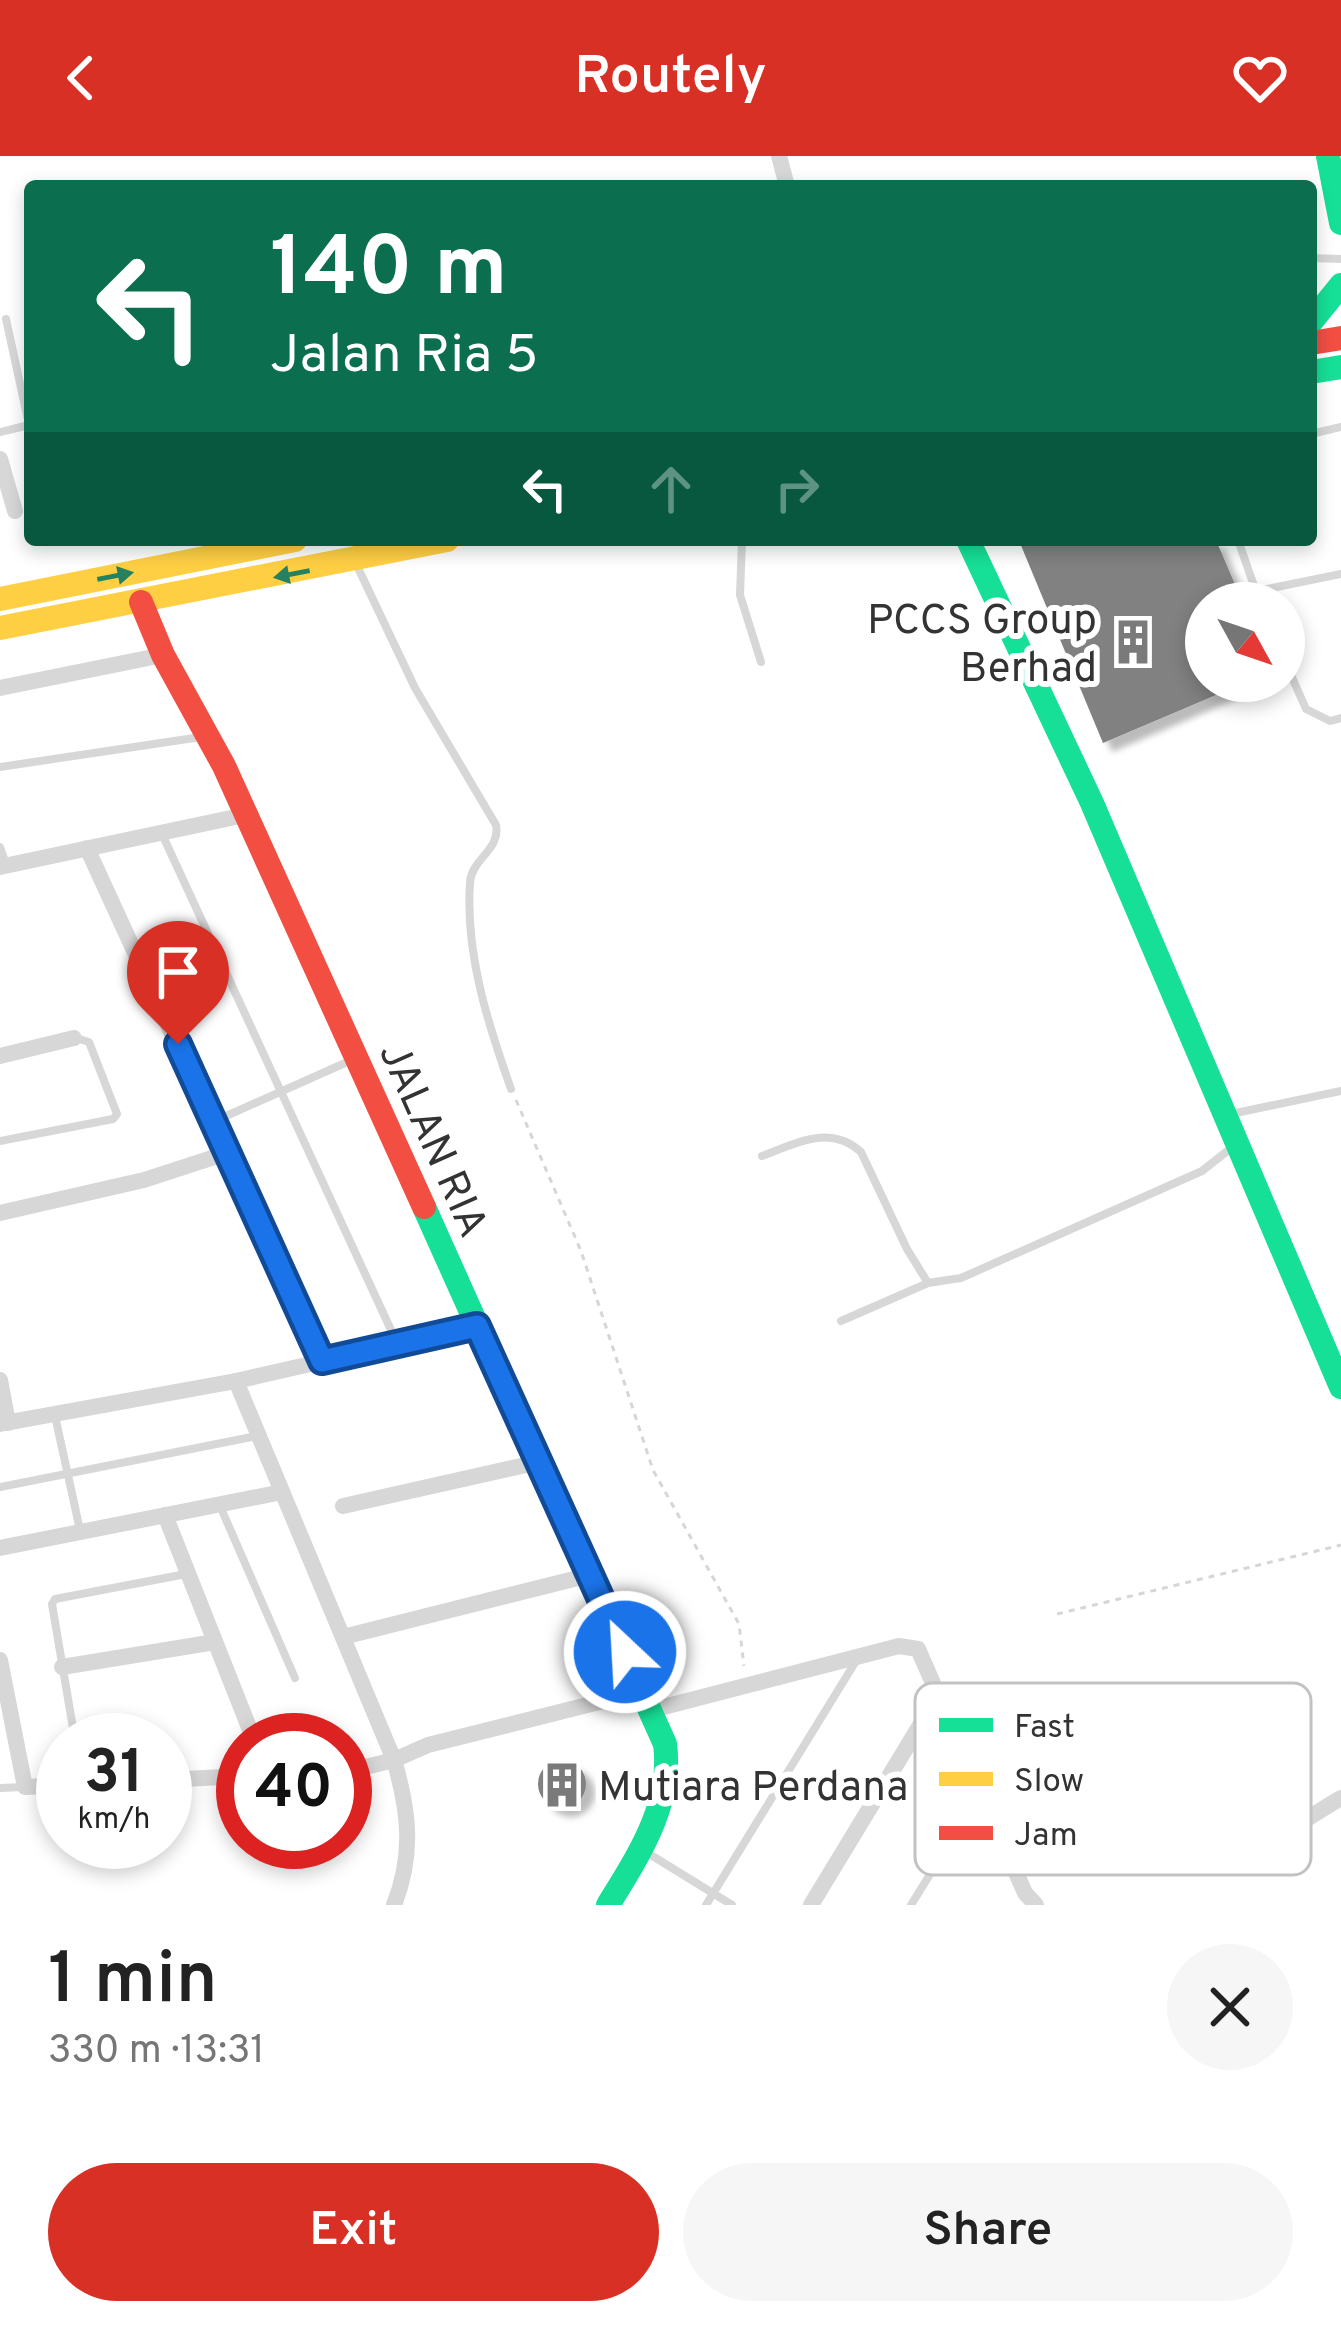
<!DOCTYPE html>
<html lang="en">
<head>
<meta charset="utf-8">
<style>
  :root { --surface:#fff; --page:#f6f6f6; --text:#222; --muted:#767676; --accent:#d93025 }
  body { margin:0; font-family:Overpass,sans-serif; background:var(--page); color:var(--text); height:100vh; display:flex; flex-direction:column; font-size:45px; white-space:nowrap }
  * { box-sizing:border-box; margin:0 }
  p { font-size:39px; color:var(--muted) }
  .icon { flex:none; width:66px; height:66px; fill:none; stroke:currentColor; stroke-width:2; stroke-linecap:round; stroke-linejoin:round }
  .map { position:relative; height:1749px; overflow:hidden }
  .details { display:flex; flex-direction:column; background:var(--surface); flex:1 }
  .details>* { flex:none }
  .guide { position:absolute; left:24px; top:24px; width:1293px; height:366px; border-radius:12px; box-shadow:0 6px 18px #0003; background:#0b6e4f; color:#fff; overflow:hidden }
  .needle { width:78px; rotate:130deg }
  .controls { position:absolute; left:1185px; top:426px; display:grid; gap:24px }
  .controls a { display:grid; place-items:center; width:120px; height:120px; border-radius:50%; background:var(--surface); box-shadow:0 6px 18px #0003; font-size:60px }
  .speed { position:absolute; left:36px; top:1557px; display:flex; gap:24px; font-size:60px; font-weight:700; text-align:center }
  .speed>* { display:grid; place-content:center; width:156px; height:156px; border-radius:50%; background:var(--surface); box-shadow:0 6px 18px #0003; line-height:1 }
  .speed small { font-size:30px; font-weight:400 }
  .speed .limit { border:18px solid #d22; background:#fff; color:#111 }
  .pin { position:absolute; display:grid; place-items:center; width:102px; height:102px; color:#fff; margin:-123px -51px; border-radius:50% 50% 50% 0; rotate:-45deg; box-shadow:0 0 12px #0007 }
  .pin .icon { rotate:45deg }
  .me { position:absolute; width:132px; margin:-66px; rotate:335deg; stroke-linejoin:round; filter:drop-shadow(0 0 9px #0008) }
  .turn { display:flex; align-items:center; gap:42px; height:252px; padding:0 48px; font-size:54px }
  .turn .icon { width:156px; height:156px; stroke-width:2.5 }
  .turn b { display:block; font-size:84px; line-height:102px }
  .lanes { display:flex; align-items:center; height:114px; padding:0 48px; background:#0003; justify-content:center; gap:60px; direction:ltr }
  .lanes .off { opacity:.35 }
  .round { display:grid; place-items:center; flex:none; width:126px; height:126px; border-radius:63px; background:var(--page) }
  .overview { display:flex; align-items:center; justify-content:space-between; height:204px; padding:0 48px }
  h1 { font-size:72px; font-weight:600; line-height:90px }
  .cta { display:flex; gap:24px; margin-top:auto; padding:24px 48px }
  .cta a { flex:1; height:138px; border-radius:72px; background:var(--accent); color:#fff; font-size:48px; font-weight:600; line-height:138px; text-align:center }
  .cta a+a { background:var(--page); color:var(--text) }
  header { display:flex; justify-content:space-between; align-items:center; height:156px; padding:0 48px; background:var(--accent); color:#fff; font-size:54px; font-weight:600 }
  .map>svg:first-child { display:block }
  .building { fill:#818181; filter:url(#shadow) }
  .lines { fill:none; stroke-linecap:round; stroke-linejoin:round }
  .path { stroke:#d6d6d6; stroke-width:3; stroke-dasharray:6 6; stroke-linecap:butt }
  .lane { stroke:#d7d7d7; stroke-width:8 }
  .street { stroke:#d7d7d7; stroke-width:16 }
  .fast { stroke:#16e098; stroke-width:24 }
  .slow { stroke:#ffcf43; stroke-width:24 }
  .jam { stroke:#f24e42; stroke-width:24 }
  .oneway { fill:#268160 }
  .route-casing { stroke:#114b97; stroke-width:30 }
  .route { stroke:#1a73e8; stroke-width:21 }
  .labels { text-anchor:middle; stroke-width:12; stroke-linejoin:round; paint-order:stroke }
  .poi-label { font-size:42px; fill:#333; stroke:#fff; text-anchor:end }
  .street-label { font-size:42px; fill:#333; stroke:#fff }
  .key { fill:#fff; stroke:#c2c2c2; stroke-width:3 }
  .key-label { font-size:33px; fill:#333 }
</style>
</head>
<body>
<header><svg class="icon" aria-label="back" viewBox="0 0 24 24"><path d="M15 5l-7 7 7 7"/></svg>Routely<svg class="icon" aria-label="heart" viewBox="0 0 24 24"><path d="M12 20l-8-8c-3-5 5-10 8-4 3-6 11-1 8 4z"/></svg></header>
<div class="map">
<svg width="1341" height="1749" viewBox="0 0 1341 1749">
  <defs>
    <filter id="shadow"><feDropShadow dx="9" dy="9" stdDeviation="3" flood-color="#0004"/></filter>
  </defs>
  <rect width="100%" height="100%" fill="#fff"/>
  <g class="building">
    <polygon points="1027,384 1216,384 1243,447 1206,447 1206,525 1249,525 1103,587 1020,387"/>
    <circle cx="562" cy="1628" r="24"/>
  </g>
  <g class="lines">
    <g class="path">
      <polyline points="516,944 581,1095 653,1314 739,1468 744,1510"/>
      <polyline points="1057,1458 1341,1389"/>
    </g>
    <g class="lane">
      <polyline points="1311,102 1341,103"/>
      <polyline points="0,276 29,269 6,163"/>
      <polyline points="1311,278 1341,271"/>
      <polyline points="742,384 740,439 761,506"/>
      <polyline points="837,384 843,384"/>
      <polyline points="1238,384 1260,447"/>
      <path d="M359,414L415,532L496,669C501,694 471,703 470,727C465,797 488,868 511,933"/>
      <polyline points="1257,435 1341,418"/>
      <polyline points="1284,503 1306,553 1330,565 1341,562"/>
      <polyline points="0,611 201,581"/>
      <polyline points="162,678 397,1187"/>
      <polyline points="0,691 6,708"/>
      <polyline points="1231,958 1341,935"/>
      <polyline points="215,965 354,903"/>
      <polyline points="0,985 113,963 117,958 89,886 76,882"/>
      <path d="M762,1000C797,987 830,968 861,996L907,1093L928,1127L961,1122L1202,1015L1235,989"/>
      <polyline points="841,1165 928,1127"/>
      <polyline points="55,1260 80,1374"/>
      <polyline points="0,1331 257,1280"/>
      <polyline points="220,1350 295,1522"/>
      <polyline points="75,1584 52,1448 55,1443 186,1418"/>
      <polyline points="0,1632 23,1631"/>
      <polyline points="646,1696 732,1749"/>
      <polyline points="706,1749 856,1505"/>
      <polyline points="911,1749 980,1637"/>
    </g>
    <g class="street">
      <polyline points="779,0 787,30"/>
      <polyline points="0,303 15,355"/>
      <polyline points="0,532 163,499"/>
      <polyline points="87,692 322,1205"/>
      <polyline points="0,711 245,659"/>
      <polyline points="0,900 74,882"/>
      <polyline points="0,1057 144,1024 227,997"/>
      <polyline points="0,1224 8,1267"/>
      <path d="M236,1225L394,1604C409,1655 414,1698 394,1749"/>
      <polyline points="0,1268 236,1225 477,1170"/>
      <polyline points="343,1350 539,1306"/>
      <polyline points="165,1359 254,1584"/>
      <polyline points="0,1392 282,1336"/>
      <polyline points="343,1481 590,1419"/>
      <polyline points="0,1504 25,1631 63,1629"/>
      <polyline points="62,1511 215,1486"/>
      <polyline points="652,1554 899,1490 918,1493 1025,1737 1036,1749"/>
      <polyline points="345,1616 394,1604 428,1589 643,1535"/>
      <polyline points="165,1624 243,1620"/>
      <path d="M1134,1694C1203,1741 1281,1677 1341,1642"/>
      <polyline points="811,1749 922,1566 945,1556"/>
    </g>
    <g class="fast">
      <polyline points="1328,0 1341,67"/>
      <polyline points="1311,166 1341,129"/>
      <polyline points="1311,216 1341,211"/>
      <polyline points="968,384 1092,647 1341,1231"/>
      <path d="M424,1051L665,1588C673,1648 638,1700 608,1749"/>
    </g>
    <g class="slow">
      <polyline points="0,443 295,384"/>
      <polyline points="0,472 447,384"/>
    </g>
    <g class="jam">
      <polyline points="1311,187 1341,182"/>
      <polyline points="141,446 163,499 224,610 424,1051"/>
    </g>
  </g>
  <defs><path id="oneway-solid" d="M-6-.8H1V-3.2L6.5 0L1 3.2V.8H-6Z" transform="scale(3)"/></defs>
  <g class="oneway">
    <use href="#oneway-solid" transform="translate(292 418) rotate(169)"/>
    <use href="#oneway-solid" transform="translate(115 420) rotate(-11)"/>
  </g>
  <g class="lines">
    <g class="route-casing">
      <polyline id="route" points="178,888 322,1205 477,1170 625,1496"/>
    </g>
    <use href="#route" class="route"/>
  </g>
  <defs>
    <g id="building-bare" transform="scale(3.6)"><path d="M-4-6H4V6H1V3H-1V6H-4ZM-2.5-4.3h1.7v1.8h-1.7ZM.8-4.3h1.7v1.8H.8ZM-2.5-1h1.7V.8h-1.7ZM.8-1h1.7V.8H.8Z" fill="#7a7a7a" stroke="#fff" stroke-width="2.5" paint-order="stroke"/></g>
  </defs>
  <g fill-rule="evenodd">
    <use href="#building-bare" x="1133" y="486"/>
    <use href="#building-bare" x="562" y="1629"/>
  </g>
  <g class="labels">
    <g class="poi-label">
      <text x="1097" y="477">PCCS Group<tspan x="1097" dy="48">Berhad</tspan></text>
      <text x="598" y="1644" text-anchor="start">Mutiara Perdana</text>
    </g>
    <g class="street-label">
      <text transform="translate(435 983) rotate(66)" y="15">JALAN RIA</text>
    </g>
  </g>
  <rect x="915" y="1527" width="396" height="192" rx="18" class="key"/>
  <rect x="939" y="1562" width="54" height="14" fill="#16e098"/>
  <rect x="939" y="1616" width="54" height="14" fill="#ffcf43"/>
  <rect x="939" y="1670" width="54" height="14" fill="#f24e42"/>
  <g class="key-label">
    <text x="1014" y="1581">Fast</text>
    <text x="1014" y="1635">Slow</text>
    <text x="1014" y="1689">Jam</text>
  </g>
</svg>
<div class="controls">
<a><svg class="needle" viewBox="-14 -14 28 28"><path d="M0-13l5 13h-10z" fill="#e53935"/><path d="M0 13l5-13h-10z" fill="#767676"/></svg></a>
</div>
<div class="speed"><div>31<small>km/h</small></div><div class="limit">40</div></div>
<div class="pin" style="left:178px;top:888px;background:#d93025"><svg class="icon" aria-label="arrive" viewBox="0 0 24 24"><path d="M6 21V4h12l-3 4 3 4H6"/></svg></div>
<svg class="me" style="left:625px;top:1496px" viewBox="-20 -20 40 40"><circle r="17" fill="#1a73e8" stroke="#fff" stroke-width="3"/><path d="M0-11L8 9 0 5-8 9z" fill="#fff"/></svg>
<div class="guide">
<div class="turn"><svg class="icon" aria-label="left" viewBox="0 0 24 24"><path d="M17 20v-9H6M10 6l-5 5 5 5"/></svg><div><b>140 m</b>Jalan Ria 5</div></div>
<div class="lanes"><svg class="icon" aria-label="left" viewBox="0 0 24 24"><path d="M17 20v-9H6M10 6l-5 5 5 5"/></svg><svg class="icon off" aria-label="ahead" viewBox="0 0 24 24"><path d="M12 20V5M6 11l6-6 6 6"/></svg><svg class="icon off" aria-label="right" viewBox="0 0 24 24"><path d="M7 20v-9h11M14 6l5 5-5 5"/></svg></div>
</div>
</div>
<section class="details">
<div class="overview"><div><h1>1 min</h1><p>330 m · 13:31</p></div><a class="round"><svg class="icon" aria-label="close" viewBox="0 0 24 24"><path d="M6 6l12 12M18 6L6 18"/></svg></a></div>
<div class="cta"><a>Exit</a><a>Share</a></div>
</section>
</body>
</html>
